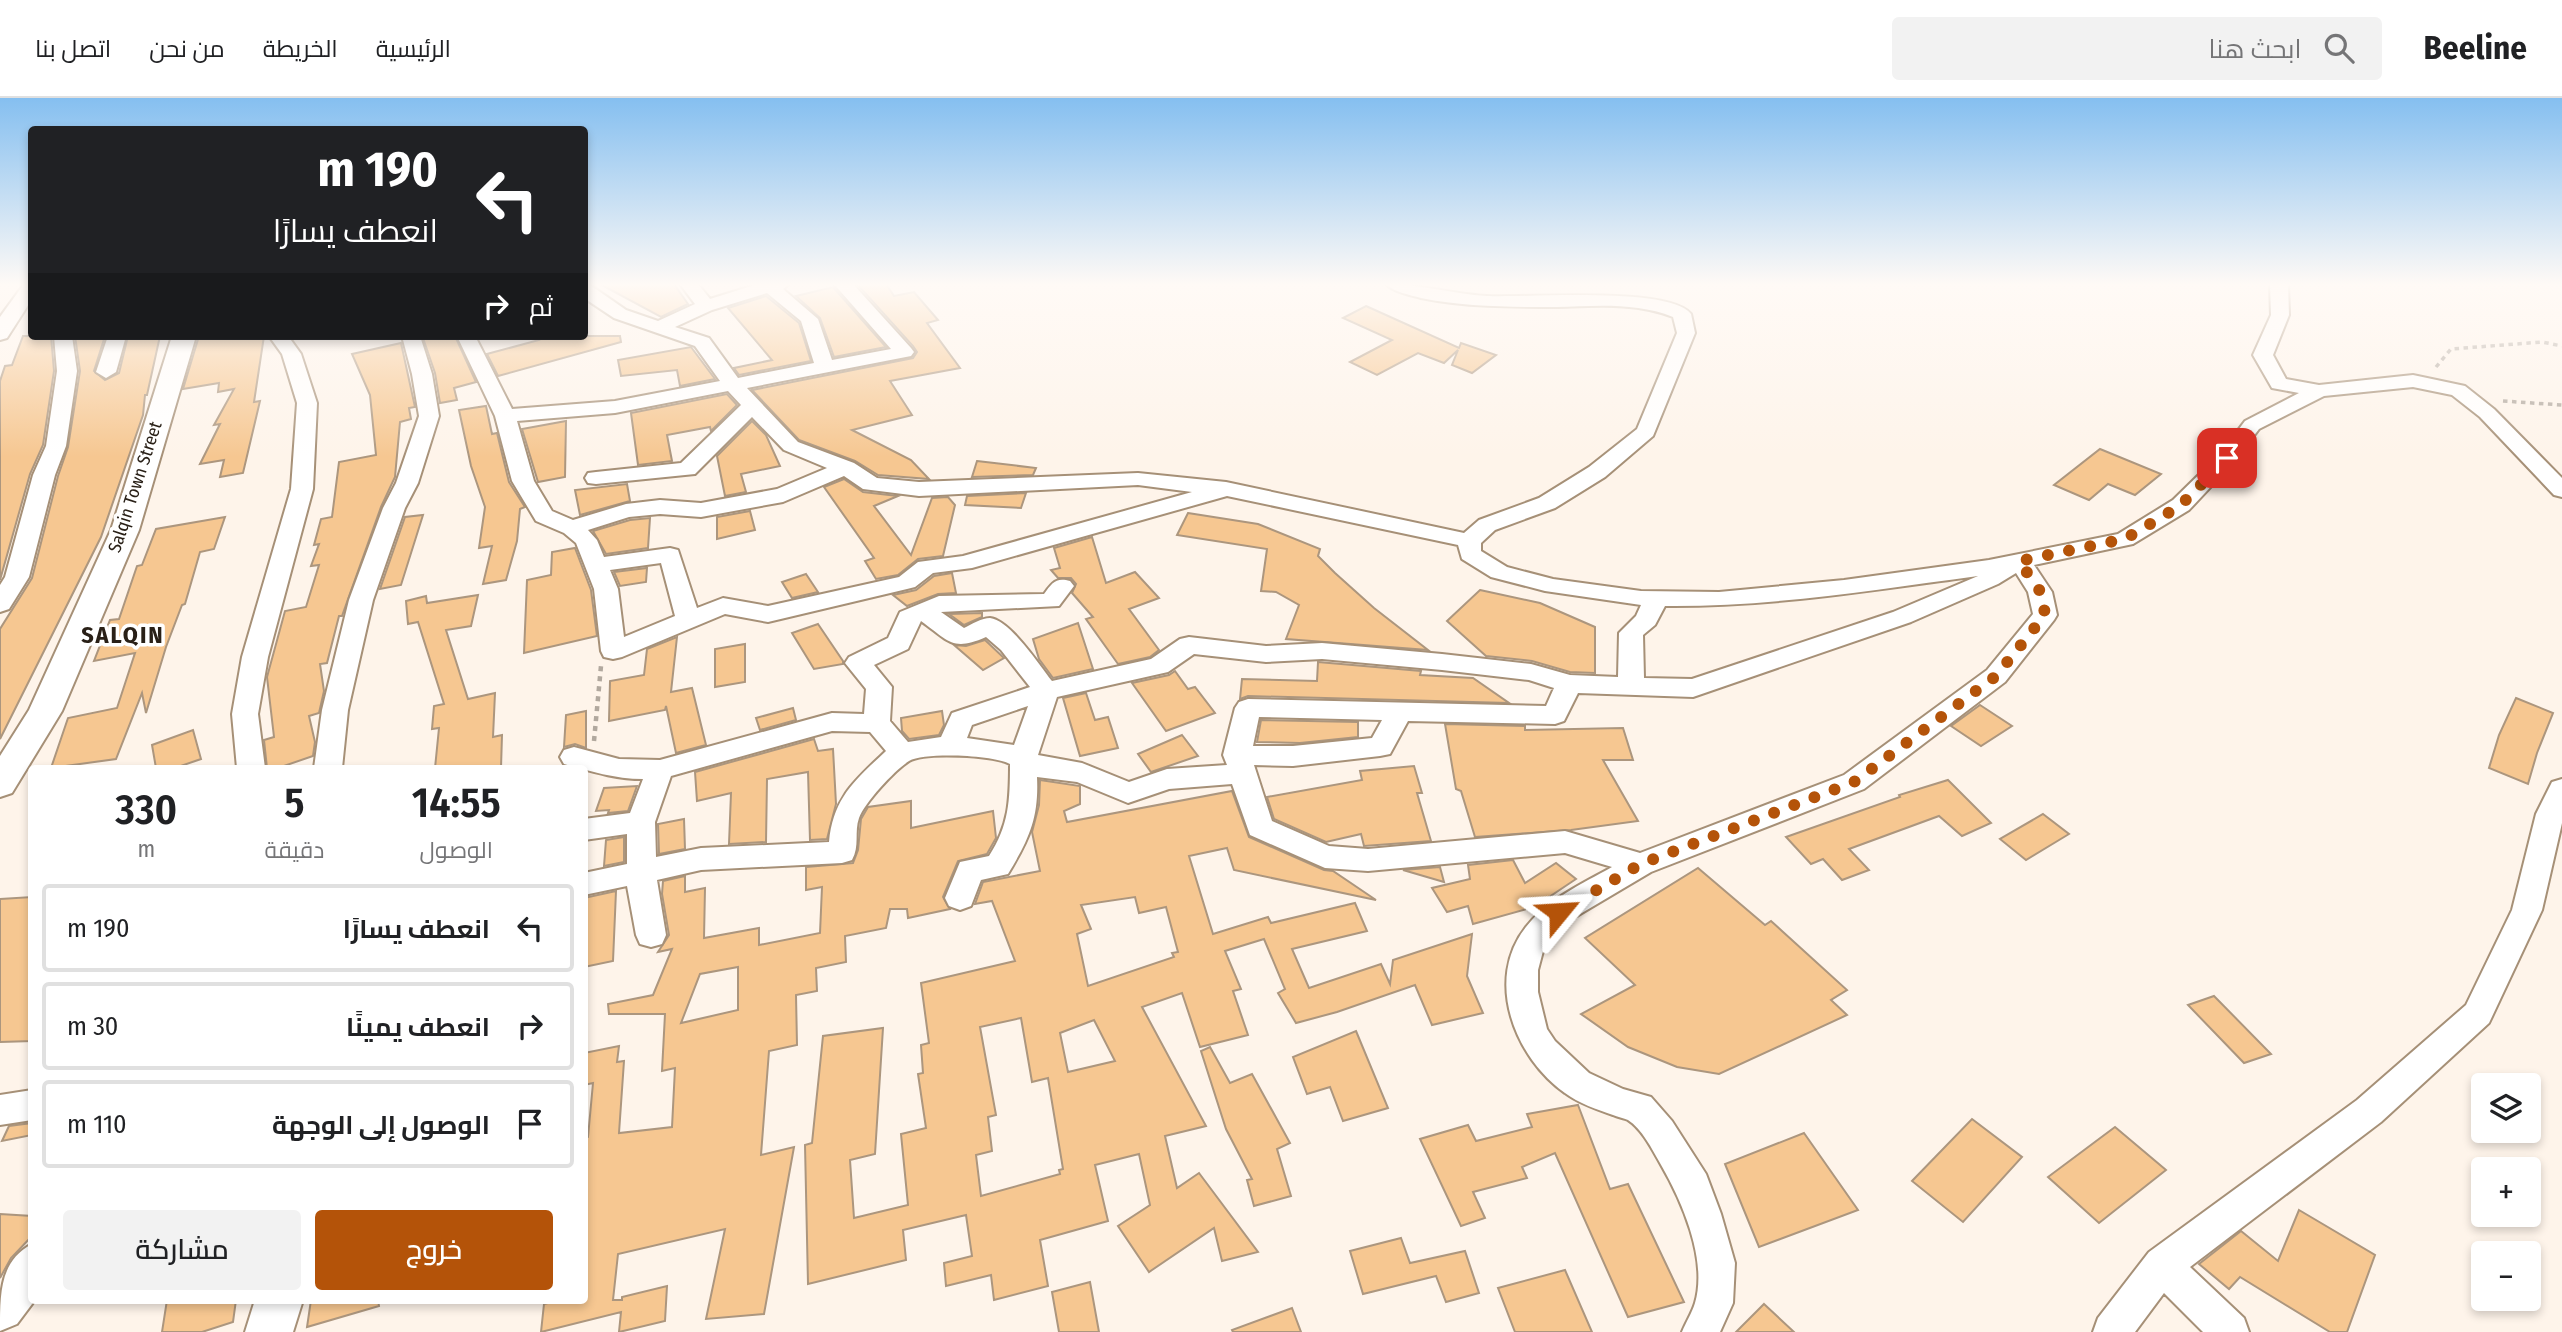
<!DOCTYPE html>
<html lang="ar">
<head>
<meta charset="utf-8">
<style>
  :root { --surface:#fff; --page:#f2f2f2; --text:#202124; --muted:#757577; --line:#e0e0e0; --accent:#b45309 }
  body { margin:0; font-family:"Fira Sans Condensed",Cairo,sans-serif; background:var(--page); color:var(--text); direction:rtl; height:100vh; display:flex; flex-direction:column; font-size:26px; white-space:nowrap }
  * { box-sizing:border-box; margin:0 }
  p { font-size:23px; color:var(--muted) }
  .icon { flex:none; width:38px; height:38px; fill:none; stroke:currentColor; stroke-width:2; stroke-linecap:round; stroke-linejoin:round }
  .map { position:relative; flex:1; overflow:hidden; direction:ltr }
  .side { position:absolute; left:28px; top:667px; width:560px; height:539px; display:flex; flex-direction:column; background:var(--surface); border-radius:7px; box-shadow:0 4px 10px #0003; direction:rtl }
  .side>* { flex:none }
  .guide { position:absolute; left:28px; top:28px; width:560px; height:214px; border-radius:7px; box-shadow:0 4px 10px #0003; direction:rtl; background:#202124; color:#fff; overflow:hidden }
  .buttons { position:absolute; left:2471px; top:975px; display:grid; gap:14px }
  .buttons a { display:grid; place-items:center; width:70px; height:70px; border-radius:7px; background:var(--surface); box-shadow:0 4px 10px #0003; font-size:35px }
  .pin { position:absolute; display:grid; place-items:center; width:60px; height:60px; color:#fff; margin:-30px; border-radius:14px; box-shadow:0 4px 10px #0006 }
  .me { position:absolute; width:77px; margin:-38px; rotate:63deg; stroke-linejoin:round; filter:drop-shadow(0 0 5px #0008) }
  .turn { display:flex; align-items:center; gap:24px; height:147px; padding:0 35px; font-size:32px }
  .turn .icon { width:91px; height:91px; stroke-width:2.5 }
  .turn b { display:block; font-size:49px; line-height:60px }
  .then { display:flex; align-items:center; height:66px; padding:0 35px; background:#0003; gap:14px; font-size:26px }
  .eta { display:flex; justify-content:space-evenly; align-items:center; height:119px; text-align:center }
  .eta b { font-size:42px; font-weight:600; line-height:49px }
  .action { display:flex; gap:14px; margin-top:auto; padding:14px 35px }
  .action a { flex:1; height:80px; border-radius:7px; background:var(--accent); color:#fff; font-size:28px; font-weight:600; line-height:80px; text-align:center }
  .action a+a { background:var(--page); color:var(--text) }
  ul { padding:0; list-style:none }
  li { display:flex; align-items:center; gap:21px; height:88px; margin:0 14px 10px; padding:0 21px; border:4px solid var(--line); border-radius:7px }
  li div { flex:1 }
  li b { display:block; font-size:26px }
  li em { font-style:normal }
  header { display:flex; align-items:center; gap:42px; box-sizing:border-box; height:98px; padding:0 35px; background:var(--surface); border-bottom:2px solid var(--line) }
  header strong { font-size:33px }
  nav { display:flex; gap:38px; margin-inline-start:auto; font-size:24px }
  .search { width:490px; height:63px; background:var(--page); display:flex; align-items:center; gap:18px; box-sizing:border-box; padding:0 24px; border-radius:7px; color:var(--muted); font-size:26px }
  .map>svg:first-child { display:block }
  .building { fill:#f6c791; stroke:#ac967e; stroke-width:2; fill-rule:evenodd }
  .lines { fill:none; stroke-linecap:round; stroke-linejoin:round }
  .minor-casing { stroke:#a69077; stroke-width:4 }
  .major-casing { stroke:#a69077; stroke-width:4 }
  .path-far1 { stroke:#b1a89e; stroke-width:3.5; stroke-dasharray:4.5 4.5; stroke-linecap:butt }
  .path { stroke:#b1a89e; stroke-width:4.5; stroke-dasharray:5 5; stroke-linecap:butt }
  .minor { fill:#fff; fill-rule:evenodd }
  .major { fill:#fff; fill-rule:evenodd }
  .route { stroke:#b45309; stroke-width:12; stroke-dasharray:0 21.6 }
  .labels { text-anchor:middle; stroke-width:7; stroke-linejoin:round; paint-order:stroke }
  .street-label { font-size:18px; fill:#292017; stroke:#fff }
  .district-label { font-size:24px; font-weight:bold; letter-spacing:2px; fill:#292017; stroke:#fff }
</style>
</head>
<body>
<header>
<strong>Beeline</strong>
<div class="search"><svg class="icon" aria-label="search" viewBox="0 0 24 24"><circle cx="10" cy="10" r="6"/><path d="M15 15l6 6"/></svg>ابحث هنا</div>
<nav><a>الرئيسية</a><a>الخريطة</a><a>من نحن</a><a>اتصل بنا</a></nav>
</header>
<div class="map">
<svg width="2562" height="1234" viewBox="0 0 2562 1234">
  <rect width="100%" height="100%" fill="#fef4ea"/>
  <g class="building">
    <polygon points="600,186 674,186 688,206 661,219"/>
    <polygon points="857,186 886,186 894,198 914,194 938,222 927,225 960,270 890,283 912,317 852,332 911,362 929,381 878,377 855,363 799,342 752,292 913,260 917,254 913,248"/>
    <polygon points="833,189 886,249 834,259 820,220 796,198"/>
    <polygon points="766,198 799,225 811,263 739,277 734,270 772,262 728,210"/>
    <polygon points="1366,208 1459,250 1461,245 1496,257 1472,275 1452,267 1458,252 1444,265 1418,255 1377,277 1350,264 1392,242 1343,220"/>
    <polygon points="23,238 51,238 54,273 43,347 30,376 0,482 0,283 5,268 12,267"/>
    <polygon points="75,238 105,238 94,273 105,282 119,275 128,238 160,238 147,297 145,297 143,317 101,439 0,641 0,531 32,480 58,378 68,349 80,273"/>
    <polygon points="199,238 264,238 254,304 260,303 243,375 220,379 224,362 200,366 220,326 214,327 234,291 218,294 219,285 183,291"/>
    <polygon points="430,238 455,238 476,284 454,290 457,302 440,305 435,275 423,240"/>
    <polygon points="536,238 620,238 621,244 498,278 487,256 539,242"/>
    <polygon points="401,245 415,309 409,310 411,321 400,324 395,379 381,409 342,518 339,518 327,565 320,566 324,593 319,615 309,618 315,644 313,658 278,670 267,670 264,642 274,639 267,579 285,513 306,509 319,467 311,468 319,446 314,447 321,421 332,419 339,364 376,357 370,297 352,256"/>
    <polygon points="691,249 715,281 680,288 677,272 621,278 618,262"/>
    <polygon points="727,296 737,307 711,333 710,329 667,337 672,363 638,367 631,315"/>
    <polygon points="486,308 492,336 497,335 509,384 525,409 520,411 517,443 506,482 483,486 492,448 479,450 485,409 471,368 459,312"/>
    <polygon points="566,323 565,379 538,384 522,331"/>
    <polygon points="752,323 766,337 780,368 741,376 746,394 725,398 717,358"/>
    <polygon points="2100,351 2161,376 2135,397 2108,386 2089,402 2054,387"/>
    <polygon points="977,363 1036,370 1033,377 972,379"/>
    <polygon points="844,381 863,394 898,398 874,408 911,457 932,400 948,399 955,407 943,458 918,461 898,477 876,481 865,463 874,460 824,389"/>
    <polygon points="627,386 630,403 580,417 575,392"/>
    <polygon points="1026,395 1021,410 965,407 967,398"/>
    <polygon points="750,413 755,432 717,441 717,419"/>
    <polygon points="1188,415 1258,426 1320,451 1318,458 1335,475 1374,510 1428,552 1286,541 1299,507 1276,494 1261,493 1267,451 1177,437"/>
    <polygon points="423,417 401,487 380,491 405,419"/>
    <polygon points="225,419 214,451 200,454 185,506 182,507 166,549 146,615 142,595 116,661 51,670 68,620 117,610 135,555 94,563 110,522 119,521 137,468 142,467 156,431"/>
    <polygon points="650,420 648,450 606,456 593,433 630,422"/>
    <polygon points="1092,439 1106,485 1135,474 1159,500 1129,511 1159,552 1150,559 1118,566 1086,521 1093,519 1072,495 1076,486 1071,480 1058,480 1051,472 1060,470 1054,450"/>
    <polygon points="575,450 591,492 597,538 524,555 527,482 551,477 552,454"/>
    <polygon points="647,470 646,484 620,488 614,474"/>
    <polygon points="952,475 956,495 938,496 907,508 893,497 916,492 934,478"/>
    <polygon points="806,476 818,494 792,500 782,484"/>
    <polygon points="1480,492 1540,505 1595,529 1595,575 1570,574 1532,563 1486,558 1447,523"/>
    <polygon points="478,497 471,528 446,532 468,601 495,595 493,639 502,637 501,670 435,670 439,630 432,631 434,608 444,606 418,524 408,526 406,503 426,498 427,505"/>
    <polygon points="982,515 982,519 964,527 949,516"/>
    <polygon points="1078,525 1093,571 1053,580 1039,561 1033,541"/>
    <polygon points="818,526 843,563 843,566 814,571 792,535"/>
    <polygon points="677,539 671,594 692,590 706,647 676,655 666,608 665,612 609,623 610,583 644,577 647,551"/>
    <polygon points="985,542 1004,560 983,572 954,547 966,548"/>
    <polygon points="745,546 745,584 715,589 715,551"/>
    <polygon points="1318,564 1421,573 1420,577 1473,580 1509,605 1248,598 1240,601 1242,581 1317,583"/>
    <polygon points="1175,573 1188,591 1195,589 1215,615 1166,633 1132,585 1169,577"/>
    <polygon points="1086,595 1095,622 1108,619 1118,650 1080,658 1063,600"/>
    <polygon points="2516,600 2553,615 2537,655 2528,686 2489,670 2499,637"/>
    <polygon points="1980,607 2012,628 1981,648 1951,628"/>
    <polygon points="793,610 796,622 760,632 756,620"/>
    <polygon points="586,613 586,650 575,646 564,649 566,617"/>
    <polygon points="942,613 944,627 939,637 909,641 902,633 901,620"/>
    <polygon points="1261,622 1358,624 1358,639 1300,645 1257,644"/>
    <polygon points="1445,626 1525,628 1525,632 1623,630 1633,662 1603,662 1638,723 1571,732 1475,739 1461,693 1456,691"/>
    <polygon points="193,632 201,661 175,670 156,670 152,647"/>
    <polygon points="1182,637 1198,658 1151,674 1138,656"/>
    <polygon points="814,641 818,653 833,651 836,706 827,741 810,742 808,674 767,681 766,744 729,746 731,695 697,703 695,674"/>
    <polygon points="1414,668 1422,695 1417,695 1431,743 1364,748 1361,736 1326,744 1274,721 1267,699 1362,682 1360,673"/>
    <path d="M1040,682L1080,688V706L1064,713L1067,724L1232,693L1249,739L1324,772L1333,773L1376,802L1234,772L1227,750L1189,758L1213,836L1268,819L1271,825L1355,805L1367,833L1292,851L1309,890L1381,866L1390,886L1393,862L1472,836L1467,878L1483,915L1432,927L1415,887L1337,914L1296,925L1278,895L1285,891L1264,841L1225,853L1241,891L1233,893L1248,937L1200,949L1182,895L1142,909L1206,1028L1165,1038L1177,1090L1199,1075L1258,1154L1222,1163L1214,1130L1149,1174L1118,1128L1150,1107L1139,1056L1095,1067L1108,1123L1040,1142L1048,1188L994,1202L991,1177L946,1188L944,1165L972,1158L966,1117L903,1132L906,1162L808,1186L805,1047L812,1045L823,938L883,930L875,1056L850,1062L854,1120L908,1107L901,1036L926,1030L918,976L923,975L921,947L929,945L921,885L1015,863L992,803L975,806L983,784L1040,773L1032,734L1039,707ZM1135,799L1139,815L1166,809L1178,854L1172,855L1174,859L1088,888L1077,836L1091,831L1081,807ZM1021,920L1032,984L1048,980L1063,1071L1059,1072L1060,1076L981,1098L976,1057L992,1053L988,1019L996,1017L980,929ZM1094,922L1115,963L1068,974L1060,935Z"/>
    <polygon points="1948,682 1991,725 1962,738 1939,718 1849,751 1869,772 1842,782 1823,761 1811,766 1786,739 1900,699 1899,697"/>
    <polygon points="637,688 628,713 608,715 609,712 596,713 604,690"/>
    <path d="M911,703V730L993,713L996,740L987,756L958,763L943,799L950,811L908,820L907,811H890L886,830L845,838L846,864L816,870L817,893L796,897L797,947L769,953L761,1057L794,1049L764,1216L706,1221L725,1131L618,1156L613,1202H622V1199L667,1188L665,1223L619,1234L621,1214L541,1234L544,1206L559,1202H584V1040L588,1039L593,985L584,987V955L619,948L617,964L624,963L619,1035L672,1029L675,970L662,973L665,916H609L608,906L653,897L672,851L658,854L669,837L662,796L663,783L685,778V794L705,790L704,840L759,830V847L820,835L822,789L806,792V769L853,765L858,752L861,721L868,709ZM738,869V912L681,925L700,876Z"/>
    <polygon points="2043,716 2069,736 2026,762 2000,741"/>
    <polygon points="684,721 685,751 659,756 658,726"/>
    <polygon points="624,739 624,764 604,768 606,742"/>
    <polygon points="1513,762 1525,785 1556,765 1576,781 1534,809 1473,826 1468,808 1447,814 1432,790 1470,781 1468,767"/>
    <polygon points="1440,769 1444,784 1403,772"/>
    <polygon points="1698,770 1765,827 1771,823 1847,892 1831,902 1847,917 1719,976 1677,969 1628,949 1581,916 1635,887 1585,840"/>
    <polygon points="616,793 613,863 584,869 584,800"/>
    <polygon points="32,799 32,943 0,944 0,801"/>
    <polygon points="2214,898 2271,956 2244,965 2188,907"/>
    <polygon points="1356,933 1388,1010 1343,1023 1330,989 1307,996 1293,959"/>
    <polygon points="1210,949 1230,985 1252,976 1290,1045 1277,1051 1291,1098 1254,1108 1247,1082 1252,1081 1226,1031 1201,953"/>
    <polygon points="1578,1007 1610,1091 1628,1086 1684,1204 1628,1219 1555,1055 1522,1069 1527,1080 1473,1094 1485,1120 1461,1128 1420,1041 1468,1027 1476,1043 1532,1029 1527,1016"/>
    <polygon points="1972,1021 2022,1059 1963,1124 1912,1083"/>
    <polygon points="32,1025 32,1037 2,1043 9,1028"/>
    <polygon points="2115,1029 2166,1072 2099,1125 2048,1079"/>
    <polygon points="1804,1035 1858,1112 1759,1149 1725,1066"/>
    <polygon points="2299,1112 2375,1157 2347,1234 2330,1234 2240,1179 2229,1191 2199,1166 2241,1133 2278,1163"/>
    <polygon points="0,1116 32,1118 32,1138 11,1160 0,1180"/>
    <polygon points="1401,1140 1410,1165 1465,1153 1479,1195 1446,1204 1436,1178 1363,1196 1350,1153"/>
    <polygon points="1565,1172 1592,1234 1515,1234 1498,1190"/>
    <polygon points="1090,1184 1099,1234 1059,1234 1052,1194"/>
    <polygon points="167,1202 236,1202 233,1224 202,1234 162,1234"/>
    <polygon points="311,1202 378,1202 379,1208 307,1229"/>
    <polygon points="1764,1206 1794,1234 1736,1234"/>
    <polygon points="1292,1210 1301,1234 1233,1234 1232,1232"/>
  </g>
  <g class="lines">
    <g class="minor-casing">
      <g id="minor">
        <polygon points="24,186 32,186 32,201 7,240 0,242 0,219"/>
        <path d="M584,186L590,187L626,212L658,223L695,206L680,186H698L710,201L758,186H789L783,191L818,221L832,262L891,251L834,186H853L911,250L914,254L911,258L747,290L798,344L854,365L877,380L919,384L1138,375L1226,384L1464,435L1479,422L1539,400L1589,369L1637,331L1677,235L1673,219C1636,204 1595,208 1556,209C1510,209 1465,209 1421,200C1410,197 1394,194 1386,186C1420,186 1453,196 1487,198C1526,200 1669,188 1691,216L1695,235L1653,338L1605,379L1555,410L1495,432L1481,445V453L1507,469L1553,481L1641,493L1719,494L1844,482L1989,462L2118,436L2173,402L2220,356L2245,323L2299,295L2272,290L2253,257L2271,217L2270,186H2288L2289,217L2273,257L2286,281L2319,287L2413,277L2465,288L2494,311L2562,380V399L2554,397L2480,319L2452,297L2413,289L2324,298L2259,331L2234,364L2189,412L2133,446L2034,467L2052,494L2057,517L2054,522L2005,584L1864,691L1651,774L1570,822L1543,853L1538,872V894L1547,931L1555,943L1589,975L1623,991L1651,999L1672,1023L1706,1076L1721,1116L1735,1165L1733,1205L1720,1234H1682C1686,1224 1692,1215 1695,1205C1708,1161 1681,1101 1660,1065C1652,1051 1642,1031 1628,1022C1624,1020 1617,1019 1613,1017C1598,1012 1578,1005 1565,995C1515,960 1484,882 1526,829C1548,801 1582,786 1612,769L1565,755L1368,773L1325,770L1250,737L1232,686L1169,691L1128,705L1077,684L1037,679C1039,720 1029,741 1008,776L981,782L971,808L960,812L949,808L945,800L960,764L989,758C1009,727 1010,703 1010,666C993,657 925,654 909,663C895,672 865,704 859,720C854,734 860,748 852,762L842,765L701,772L657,782L666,837L662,846L651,849L640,846L636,837L627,788L584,797V775L627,766V736L584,742V721L630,715L643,681C615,681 590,673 564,666L560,659L564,652L574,649L619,661L660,662L832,615L864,616L866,591L845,565L849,559L888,540L900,514L939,498L1044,496C1052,485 1056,479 1070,483L1074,488L1059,508L941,514L964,530C972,526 982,520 990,520C1010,522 1040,568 1052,583L1151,561L1180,541L1189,539L1266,548L1322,545L1442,556L1531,566L1570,577L1618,579L1619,535L1636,518L1641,507L1545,493L1491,479L1462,461L1458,447L1227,398L972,470L933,475L915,489L907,491L768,524L725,516L622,559L613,561L604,559L601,553L594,491L576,445L564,435L536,423L512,383L495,318L457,238H475L512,311L615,303L720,283L695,248L614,220L584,200ZM767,195L801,223L814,265L738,280L709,240L675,229L712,212ZM728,293L741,307L681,365L596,374L588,375L585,380L588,385L596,386L695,376L752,319L784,352L827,370L777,391L701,405L660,402L626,406L573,422L552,413L534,383L517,323L615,315ZM844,378L863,391L919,398L1138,387L1192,394L963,458L918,464L899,479L768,508L723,500L697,510L678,452L670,450L604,459L597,442L588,432L629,419L660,416L701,419L783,404ZM661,465L675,518L624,539L618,491L610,472ZM2016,475L2028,494L2033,516L1987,572L1844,677L1640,755L1565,733L1368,751L1329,748L1272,723L1254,667L1293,668L1380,658L1390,656L1408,623L1555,626L1564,623L1578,595L1693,599L1911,524L1998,486ZM1978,478L1893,514L1692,581L1644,580L1643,537L1655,527L1665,508C1770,509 1874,492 1978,478ZM921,523C949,543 952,554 986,539L1001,552L1030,589L952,615L941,639L908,644L890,623L892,589L874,567L908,551ZM1194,556L1266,564L1322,561L1442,572L1529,582L1554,590L1546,608L1248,601L1239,604L1235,610L1223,657L1227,667L1167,671L1129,684L1082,665L1038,657L1057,599L1168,574ZM1028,608L1014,647L967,640L972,627ZM1259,619L1382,622L1372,640L1293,648H1253ZM832,633L870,634L886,653C855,682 833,700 829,744L701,750L656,759L655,724L671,678Z"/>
        <polygon points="54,238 72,238 77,273 66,348 55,377 29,479 9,511 0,514 0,487 5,479 33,377 46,348 57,273"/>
        <polygon points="108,238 126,238 116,274 106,280 96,274"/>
        <polygon points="269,238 288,238 301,256 317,305 313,391 268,559 258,616 265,670 237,670 232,616 242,559 291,391 297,305 282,256"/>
        <polygon points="402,238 420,238 432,276 439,318 418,385 405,410 373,502 348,612 342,670 314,670 322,612 349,502 383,410 396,385 419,318 412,276"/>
        <polygon points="2562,681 2562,725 2542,812 2489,925 2381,1024 2190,1169 2244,1220 2249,1234 2203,1234 2164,1195 2135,1234 2093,1234 2098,1220 2149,1154 2357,1002 2466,907 2512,812 2536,716 2552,684"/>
        <polygon points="32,992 32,1022 0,1027 0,997"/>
      </g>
    </g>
    <g class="major-casing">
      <g id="major">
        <polygon points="172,238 196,238 139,432 62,613 12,695 0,699 0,658 29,612 111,432"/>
        <path d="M32,1146V1202H35L17,1226L0,1233C0,1194 0,1163 32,1146Z"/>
        <polygon points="255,1202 303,1202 293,1234 245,1234"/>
      </g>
    </g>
    <g class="path-far1">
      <polyline points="2436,269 2451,251 2542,244 2562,248"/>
      <polyline points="2503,303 2562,307"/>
    </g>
    <polyline class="path" points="594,643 601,568"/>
    <use href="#minor" class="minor"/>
    <use href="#major" class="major"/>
  </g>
  <linearGradient id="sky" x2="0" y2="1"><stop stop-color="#85bff0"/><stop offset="0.52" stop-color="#fffaf6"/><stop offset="1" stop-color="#fffaf6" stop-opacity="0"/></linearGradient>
  <rect width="2562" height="359" fill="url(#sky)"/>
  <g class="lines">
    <polyline class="route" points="1559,814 1641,766 1854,684 1996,578 2045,517 2042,496 2019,463 2125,441 2180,408 2227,360"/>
  </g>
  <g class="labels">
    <g class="street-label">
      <text transform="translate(135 389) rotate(-72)" y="6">Salqin Town Street</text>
    </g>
    <g class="district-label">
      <text x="123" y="545">SALQIN</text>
    </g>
  </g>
</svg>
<div class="buttons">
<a><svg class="icon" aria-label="layers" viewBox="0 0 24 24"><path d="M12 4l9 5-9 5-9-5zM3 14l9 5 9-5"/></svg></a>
<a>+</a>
<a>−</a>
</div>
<div class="pin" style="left:2227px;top:360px;background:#d93025"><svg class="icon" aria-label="arrive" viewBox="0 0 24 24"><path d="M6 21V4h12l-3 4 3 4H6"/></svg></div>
<svg class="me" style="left:1559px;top:814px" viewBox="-20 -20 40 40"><path d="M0-17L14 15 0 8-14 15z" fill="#b45309" stroke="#fff" stroke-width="4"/></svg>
<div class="guide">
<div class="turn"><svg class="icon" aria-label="left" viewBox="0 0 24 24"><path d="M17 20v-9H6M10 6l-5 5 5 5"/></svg><div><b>190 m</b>انعطف يسارًا</div></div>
<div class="then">ثم<svg class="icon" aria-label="right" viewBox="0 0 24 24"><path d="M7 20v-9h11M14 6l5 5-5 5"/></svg></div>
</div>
<section class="side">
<div class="eta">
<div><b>14:55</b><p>الوصول</p></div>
<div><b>5</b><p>دقيقة</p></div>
<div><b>330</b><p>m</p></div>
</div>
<ul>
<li><svg class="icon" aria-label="left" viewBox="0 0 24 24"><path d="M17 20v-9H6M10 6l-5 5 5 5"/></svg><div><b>انعطف يسارًا</b></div><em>190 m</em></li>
<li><svg class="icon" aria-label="right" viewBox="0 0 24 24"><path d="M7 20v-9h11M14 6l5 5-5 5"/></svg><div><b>انعطف يمينًا</b></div><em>30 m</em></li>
<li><svg class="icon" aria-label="arrive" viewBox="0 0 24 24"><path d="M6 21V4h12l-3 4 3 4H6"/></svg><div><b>الوصول إلى الوجهة</b></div><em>110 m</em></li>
</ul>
<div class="action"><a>خروج</a><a>مشاركة</a></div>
</section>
</div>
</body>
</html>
